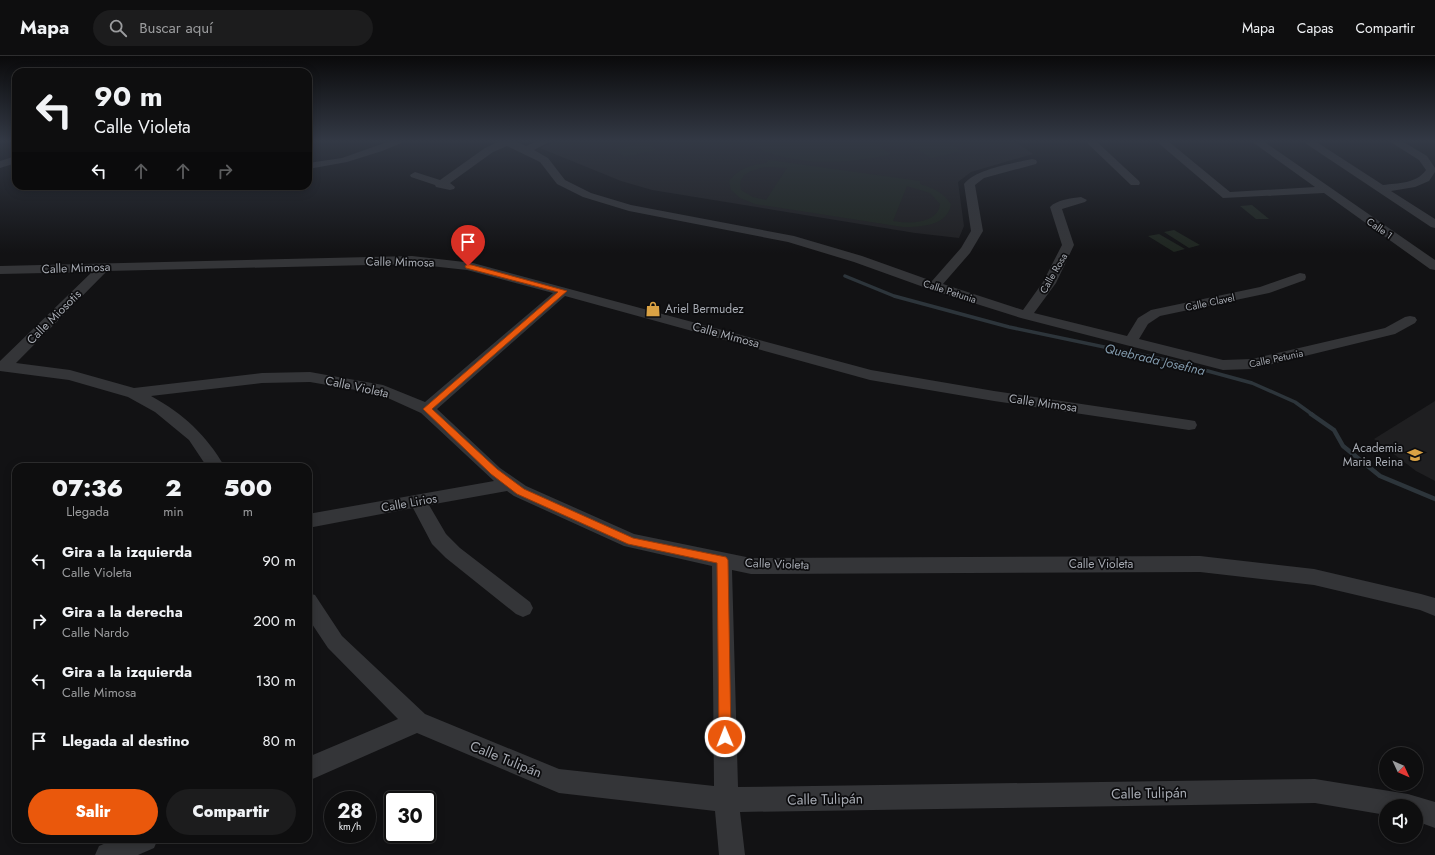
<!DOCTYPE html>
<html lang="es">
<head>
<meta charset="utf-8">
<style>
  :root { --surface:#0e0e0f; --page:#1c1c1d; --text:#f1f3f6; --muted:#9b9c9e; --line:#2e2e2f; --accent:#ea580c }
  body { margin:0; font-family:Jost,sans-serif; background:var(--page); color:var(--text); height:100vh; display:flex; flex-direction:column; font-size:15px; white-space:nowrap }
  * { box-sizing:border-box; margin:0 }
  p { font-size:13px; color:var(--muted) }
  .icon { flex:none; width:22px; height:22px; fill:none; stroke:currentColor; stroke-width:2; stroke-linecap:round; stroke-linejoin:round }
  .map { position:relative; flex:1; overflow:hidden }
  .panel { position:absolute; left:12px; top:407px; width:300px; height:380px; display:flex; flex-direction:column; background:var(--surface); border-radius:12px; box-shadow:0 2px 10px #0003,0 0 0 1px var(--line) }
  .panel>* { flex:none }
  .hud { position:absolute; left:12px; top:12px; width:300px; height:122px; border-radius:12px; box-shadow:0 2px 10px #0003,0 0 0 1px var(--line); background:#0e0e0f; color:var(--text); overflow:hidden }
  .needle { width:26px; rotate:134deg }
  .tools { position:absolute; left:1379px; top:691px; display:grid; gap:8px }
  .tools a { display:grid; place-items:center; width:44px; height:44px; border-radius:50%; background:var(--surface); box-shadow:0 2px 10px #0003,0 0 0 1px var(--line); font-size:20px }
  .speed { position:absolute; left:324px; top:735px; display:flex; gap:8px; font-size:20px; font-weight:700; text-align:center }
  .speed>* { display:grid; place-content:center; width:52px; height:52px; border-radius:50%; background:var(--surface); box-shadow:0 2px 10px #0003,0 0 0 1px var(--line); line-height:1 }
  .speed small { font-size:10px; font-weight:400 }
  .speed .limit { border:2px solid #111; border-radius:6px; background:#fff; color:#111 }
  .pin { position:absolute; display:grid; place-items:center; width:34px; height:34px; color:#fff; margin:-41px -17px; border-radius:50% 50% 50% 0; rotate:-45deg; box-shadow:0 0 4px #0007 }
  .pin .icon { rotate:45deg }
  .me { position:absolute; width:44px; margin:-22px; rotate:359deg; stroke-linejoin:round; filter:drop-shadow(0 0 3px #0008) }
  .turn { display:flex; align-items:center; gap:14px; height:84px; padding:0 16px; font-size:18px }
  .turn .icon { width:52px; height:52px; stroke-width:2.5 }
  .turn b { display:block; font-size:28px; line-height:34px }
  .lanes { display:flex; align-items:center; height:38px; padding:0 16px; background:#0003; justify-content:center; gap:20px; direction:ltr }
  .lanes .off { opacity:.35 }
  .eta { display:flex; justify-content:space-evenly; align-items:center; height:68px; text-align:center }
  .eta b { font-size:24px; font-weight:800; line-height:28px }
  .button { display:flex; gap:8px; margin-top:auto; padding:8px 16px }
  .button a { flex:1; height:46px; border-radius:24px; background:var(--accent); color:#fff; font-size:16px; font-weight:800; line-height:46px; text-align:center }
  .button a+a { background:var(--page); color:var(--text) }
  ul { padding:0; list-style:none }
  li { display:flex; align-items:center; gap:12px; height:60px; padding:0 16px }
  li div { flex:1 }
  li b { display:block; font-size:15px }
  li em { font-style:normal }
  header { display:flex; align-items:center; gap:24px; box-sizing:border-box; height:56px; padding:0 20px; background:var(--surface); border-bottom:1px solid var(--line) }
  header strong { font-size:19px }
  nav { display:flex; gap:22px; margin-inline-start:auto; font-size:14px }
  .search { width:280px; height:36px; background:var(--page); display:flex; align-items:center; gap:10px; box-sizing:border-box; padding:0 14px; border-radius:22px; color:var(--muted); font-size:15px }
  .map>svg:first-child { display:block }
  .built { fill:#1f1f21 }
  .green { fill:#1f2620; fill-rule:evenodd }
  .lines { fill:none; stroke-linecap:round; stroke-linejoin:round }
  .stream-far1 { stroke:#2d353b; stroke-width:3.5 }
  .stream { stroke:#2d353b; stroke-width:4.5 }
  .minor { fill:#343538; fill-rule:evenodd }
  .route { fill:#ea580c; stroke:#983908 }
  .labels { text-anchor:middle; stroke-width:3.5; stroke-linejoin:round; paint-order:stroke }
  .far-street-label { font-size:10px; fill:#a6aab2; stroke:#0d0d0f }
  .street-label { font-size:12px; fill:#a6aab2; stroke:#0d0d0f }
  .poi-label { font-size:12px; fill:#a6aab2; stroke:#0d0d0f; text-anchor:start }
  .water-label { font-size:13px; font-style:italic; fill:#8098aa; stroke:#0d0d0f }
  .near-street-label { font-size:14px; fill:#a6aab2; stroke:#0d0d0f }
</style>
</head>
<body>
<header>
<strong>Mapa</strong>
<div class="search"><svg class="icon" aria-label="search" viewBox="0 0 24 24"><circle cx="10" cy="10" r="6"/><path d="M15 15l6 6"/></svg>Buscar aquí</div>
<nav><a>Mapa</a><a>Capas</a><a>Compartir</a></nav>
</header>
<div class="map">
<svg width="1435" height="799" viewBox="0 0 1435 799">
  <rect width="100%" height="100%" fill="#121214"/>
  <g class="built">
    <polygon points="556,85 1014,85 1033,98 971,116 958,126 964,170 959,182 915,177 652,134 621,125 540,92"/>
    <polygon points="1435,345 1435,425 1416,415 1374,383"/>
  </g>
  <g class="green">
    <path d="M745,85H871L891,98C848,109 783,111 745,85Z"/>
    <polygon points="912,85 945,85 962,95 932,102 906,87"/>
    <polygon points="648,86 656,94 624,101 616,93"/>
    <path d="M769,104L920,125V128C935,133 941,135 951,148C948,170 921,171 903,171L755,148L740,142L731,134L729,125C739,112 751,109 766,107ZM765,111L787,112L766,144L753,141L741,134C737,118 752,114 765,111ZM907,130L930,137L940,148C938,168 908,168 893,165Z"/>
    <polygon points="1252,149 1269,163 1256,163 1240,150"/>
    <polygon points="1174,174 1200,189 1189,192 1164,176"/>
    <polygon points="1159,178 1185,193 1174,196 1148,180"/>
  </g>
  <g class="lines">
    <polyline class="stream-far1" points="845,220 894,240 1009,271 1171,305 1252,327 1295,346 1313,359"/>
    <polyline class="stream" points="1311,358 1334,374 1343,390 1380,420 1435,443"/>
    <g class="minor">
      <polygon points="390,85 406,85 382,95 347,106 308,113 308,107 342,102"/>
      <path d="M500,85H515L526,90L537,85H551L534,94L548,102L565,124L591,137L631,149L794,180L862,200L932,225L961,192L971,175L964,128C975,113 1014,107 1032,103L1036,104L1037,106L1036,108L984,122L975,129L983,175L970,197L943,228L1023,254L1043,226L1062,189L1050,151C1056,144 1072,142 1081,141L1087,144L1085,146L1062,153L1074,189L1056,227L1034,257L1127,280L1138,262L1151,254L1260,231L1300,217L1305,218L1306,221L1305,224L1269,237L1160,260L1148,268L1139,283L1223,304L1252,303L1385,272L1405,261L1410,260L1415,261L1417,264L1415,267L1395,278L1252,313L1223,314L1021,262L929,233L854,206L788,186L629,155L583,141L557,128L540,106L507,90L493,96L450,127L455,131L454,133L450,134L436,131L435,129L411,121L410,119L415,116L440,124L485,92Z"/>
      <polygon points="1085,85 1096,85 1139,125 1140,127 1139,129 1131,129"/>
      <polygon points="1156,85 1168,85 1230,136 1315,131 1251,85 1263,85 1435,204 1435,214 1430,213 1324,137 1223,142"/>
      <path d="M1302,85H1315L1383,129C1398,127 1416,128 1426,114L1419,104L1389,85H1402L1427,100L1435,112V116L1429,125L1415,131L1391,135L1435,163V172L1431,171Z"/>
      <polygon points="16,100 16,107 0,112 0,105"/>
      <path d="M412,200L473,207L871,314L994,335L1189,364L1195,365L1197,369L1195,373L1189,374L994,345L870,324L565,240L437,353L500,412L526,430L634,478L751,502L1200,500L1314,513L1421,538L1435,542V560L1420,554L1314,529L1200,516L751,518L732,514L738,731L1315,723L1408,738L1435,746V772L1416,765V750H1386V759L1315,747L740,756L745,799H719L715,755L559,737L417,677L308,725V701L398,663L328,592L308,562V537L315,539L342,580L425,658L559,713L714,730L712,510L624,490L514,440L507,435L429,449L446,478L460,492L530,546L533,552L530,558L523,561L516,558L446,502L432,488L413,452L308,472V458L494,425L421,357L379,338L310,326L262,327L151,340C184,358 206,379 225,411H207L189,384L155,356L128,341L69,324L0,315V305L92,216L0,218V210ZM412,208L467,214L553,237L425,346L383,329L310,316L262,317L134,332L70,314L16,307L107,215Z"/>
      <polygon points="115,783 158,783 154,792 138,799 95,799 99,790"/>
    </g>
  </g>
  <linearGradient id="sky" x2="0" y2="1"><stop stop-color="#0a0a0b"/><stop offset="0.43" stop-color="#333945"/><stop offset="1" stop-color="#333945" stop-opacity="0"/></linearGradient>
  <rect width="1435" height="197" fill="url(#sky)"/>
  <polygon class="route" points="468,208 567,235 432,353 497,413 524,433 633,482 726,501 728,504 731,681 729,685 725,687 720,685 719,681 717,507 628,488 517,438 491,418 423,353 558,236 466,212 465,210"/>
  <defs>
    <g id="shop-bare" transform="scale(1.2)"><path d="M-5-2.5h2.3a2.7 3.5 0 0 1 5.4 0H5L5.5 6h-11ZM-1.5-2.5h3a1.5 2.3 0 0 0-3 0Z" fill="#daa244" stroke="#0d0d0f" stroke-width="2.5" paint-order="stroke"/></g>
    <g id="school-bare" transform="scale(1.2)"><path d="M0-5L7-2L0 1L-7-2ZM-4 1L0 2.5L4 1V4Q0 6-4 4Z" fill="#daa244" stroke="#0d0d0f" stroke-width="2.5" paint-order="stroke"/></g>
  </defs>
  <g fill-rule="evenodd">
    <use href="#shop-bare" x="653" y="253"/>
    <use href="#school-bare" x="1415" y="399"/>
  </g>
  <g class="labels">
    <g class="far-street-label">
      <text transform="translate(1380 172) rotate(35)" y="4">Calle 1</text>
      <text transform="translate(1053 217) rotate(-60)" y="4">Calle Rosa</text>
      <text transform="translate(950 235) rotate(18)" y="4">Calle Petunia</text>
      <text transform="translate(1210 246) rotate(-12)" y="4">Calle Clavel</text>
      <text transform="translate(1276 302) rotate(-12)" y="4">Calle Petunia</text>
    </g>
    <g class="street-label">
      <text transform="translate(400 206) rotate(1)" y="4">Calle Mimosa</text>
      <text transform="translate(76 212) rotate(-2)" y="4">Calle Mimosa</text>
      <text transform="translate(54 261) rotate(-45)" y="4">Calle Miosotis</text>
      <text transform="translate(726 279) rotate(15)" y="4">Calle Mimosa</text>
      <text transform="translate(357 331) rotate(12)" y="4">Calle Violeta</text>
      <text transform="translate(1043 347) rotate(8)" y="4">Calle Mimosa</text>
      <text transform="translate(409 447) rotate(-10)" y="4">Calle Lirios</text>
      <text transform="translate(777 508) rotate(2)" y="4">Calle Violeta</text>
      <text x="1101" y="512">Calle Violeta</text>
    </g>
    <g class="poi-label">
      <text x="665" y="257">Ariel Bermudez</text>
      <text x="1403" y="396" text-anchor="end">Academia<tspan x="1403" dy="14">Maria Reina</tspan></text>
    </g>
    <g class="water-label">
      <text transform="translate(1155 303) rotate(13)" y="5">Quebrada Josefina</text>
    </g>
    <g class="near-street-label">
      <text transform="translate(506 703) rotate(22)" y="5">Calle Tulipán</text>
      <text transform="translate(1149 737) rotate(-1)" y="5">Calle Tulipán</text>
      <text transform="translate(825 743) rotate(-1)" y="5">Calle Tulipán</text>
    </g>
  </g>
</svg>
<div class="tools">
<a><svg class="needle" viewBox="-14 -14 28 28"><path d="M0-13l5 13h-10z" fill="#e53935"/><path d="M0 13l5-13h-10z" fill="#9b9c9e"/></svg></a>
<a><svg class="icon" aria-label="sound" viewBox="0 0 24 24"><path d="M4 9h4l5-4v14l-5-4H4zM17 9q2 3 0 6"/></svg></a>
</div>
<div class="speed"><div>28<small>km/h</small></div><div class="limit">30</div></div>
<div class="pin" style="left:468px;top:210px;background:#d93025"><svg class="icon" aria-label="arrive" viewBox="0 0 24 24"><path d="M6 21V4h12l-3 4 3 4H6"/></svg></div>
<svg class="me" style="left:725px;top:681px" viewBox="-20 -20 40 40"><circle r="17" fill="#ea580c" stroke="#fff" stroke-width="3"/><path d="M0-11L8 9 0 5-8 9z" fill="#fff"/></svg>
<div class="hud">
<div class="turn"><svg class="icon" aria-label="left" viewBox="0 0 24 24"><path d="M17 20v-9H6M10 6l-5 5 5 5"/></svg><div><b>90 m</b>Calle Violeta</div></div>
<div class="lanes"><svg class="icon" aria-label="left" viewBox="0 0 24 24"><path d="M17 20v-9H6M10 6l-5 5 5 5"/></svg><svg class="icon off" aria-label="ahead" viewBox="0 0 24 24"><path d="M12 20V5M6 11l6-6 6 6"/></svg><svg class="icon off" aria-label="ahead" viewBox="0 0 24 24"><path d="M12 20V5M6 11l6-6 6 6"/></svg><svg class="icon off" aria-label="right" viewBox="0 0 24 24"><path d="M7 20v-9h11M14 6l5 5-5 5"/></svg></div>
</div>
<section class="panel">
<div class="eta">
<div><b>07:36</b><p>Llegada</p></div>
<div><b>2</b><p>min</p></div>
<div><b>500</b><p>m</p></div>
</div>
<ul>
<li><svg class="icon" aria-label="left" viewBox="0 0 24 24"><path d="M17 20v-9H6M10 6l-5 5 5 5"/></svg><div><b>Gira a la izquierda</b><p>Calle Violeta</p></div><em>90 m</em></li>
<li><svg class="icon" aria-label="right" viewBox="0 0 24 24"><path d="M7 20v-9h11M14 6l5 5-5 5"/></svg><div><b>Gira a la derecha</b><p>Calle Nardo</p></div><em>200 m</em></li>
<li><svg class="icon" aria-label="left" viewBox="0 0 24 24"><path d="M17 20v-9H6M10 6l-5 5 5 5"/></svg><div><b>Gira a la izquierda</b><p>Calle Mimosa</p></div><em>130 m</em></li>
<li><svg class="icon" aria-label="arrive" viewBox="0 0 24 24"><path d="M6 21V4h12l-3 4 3 4H6"/></svg><div><b>Llegada al destino</b></div><em>80 m</em></li>
</ul>
<div class="button"><a>Salir</a><a>Compartir</a></div>
</section>
</div>
</body>
</html>
